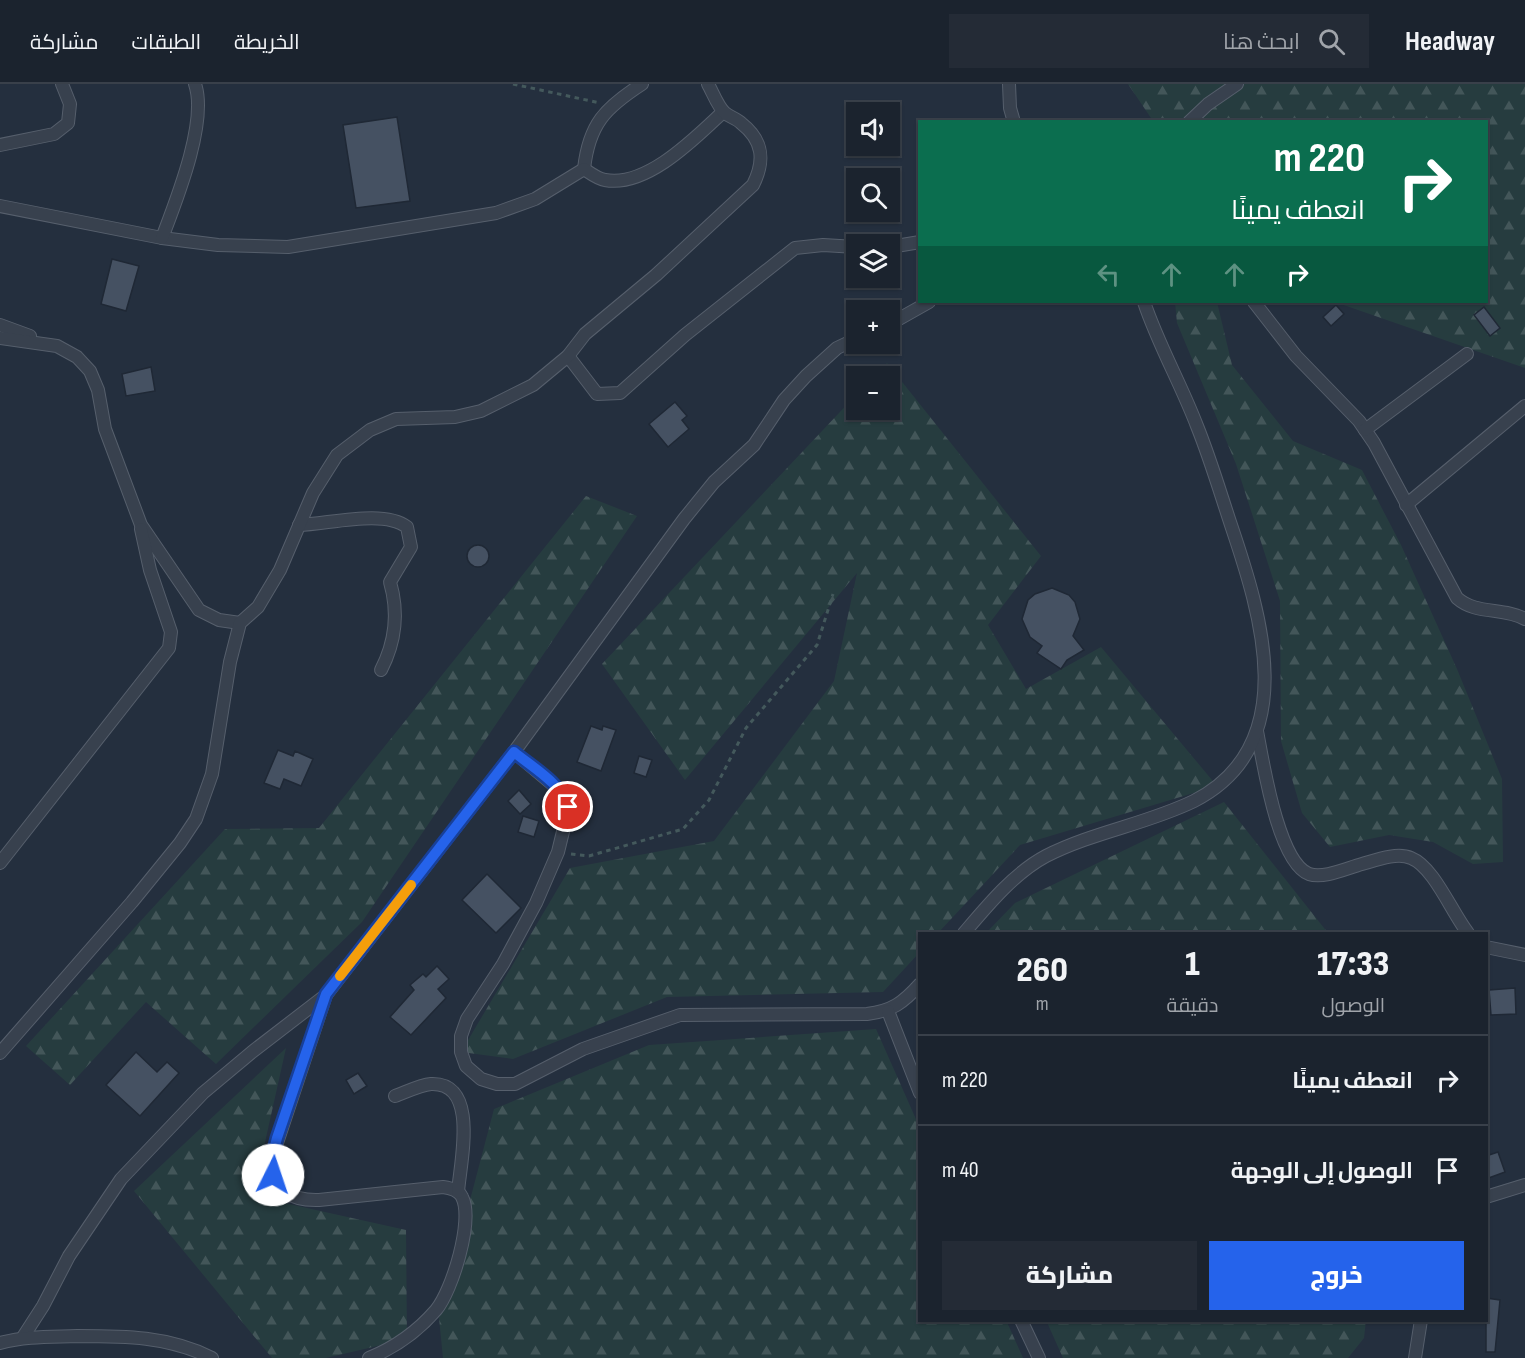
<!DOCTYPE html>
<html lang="ar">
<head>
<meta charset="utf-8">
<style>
  :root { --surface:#1b232e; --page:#242b36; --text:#f1f3f6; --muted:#a0a4aa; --line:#39404a; --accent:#2563eb }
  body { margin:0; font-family:"Sofia Sans Condensed",Cairo,sans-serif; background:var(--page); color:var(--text); direction:rtl; height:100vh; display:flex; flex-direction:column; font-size:22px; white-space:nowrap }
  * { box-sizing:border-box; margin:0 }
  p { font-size:20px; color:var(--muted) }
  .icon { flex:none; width:33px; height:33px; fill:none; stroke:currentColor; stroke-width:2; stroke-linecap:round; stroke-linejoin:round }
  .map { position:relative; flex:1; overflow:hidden; direction:ltr }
  .drawer { position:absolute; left:918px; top:848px; width:570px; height:390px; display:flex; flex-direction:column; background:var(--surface); border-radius:0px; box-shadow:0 2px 4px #0004,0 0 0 2px var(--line); direction:rtl }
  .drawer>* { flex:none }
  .banner { position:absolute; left:918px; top:36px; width:570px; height:183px; border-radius:0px; box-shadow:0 2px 4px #0004,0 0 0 2px var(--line); direction:rtl; background:#0b6e4f; color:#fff; overflow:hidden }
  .controls { position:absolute; left:846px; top:18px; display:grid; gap:12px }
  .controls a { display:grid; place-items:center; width:54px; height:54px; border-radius:0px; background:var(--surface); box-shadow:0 2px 4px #0004,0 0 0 2px var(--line); font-size:30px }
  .pin { position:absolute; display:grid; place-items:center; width:51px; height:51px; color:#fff; margin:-26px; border:3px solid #fff; border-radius:50%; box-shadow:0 2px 6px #0007 }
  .me { position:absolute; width:66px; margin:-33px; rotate:4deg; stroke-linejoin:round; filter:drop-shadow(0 0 4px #0008) }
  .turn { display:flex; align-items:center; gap:21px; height:126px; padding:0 24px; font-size:27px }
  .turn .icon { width:78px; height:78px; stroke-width:2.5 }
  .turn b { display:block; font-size:42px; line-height:51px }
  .lanes { display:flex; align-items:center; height:57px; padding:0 24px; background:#0003; justify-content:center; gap:30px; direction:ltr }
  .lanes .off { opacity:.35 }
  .eta { display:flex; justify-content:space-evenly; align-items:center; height:102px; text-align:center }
  .eta b { font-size:36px; font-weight:800; line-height:42px }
  .cta { display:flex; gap:12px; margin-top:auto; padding:12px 24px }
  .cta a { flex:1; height:69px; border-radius:0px; background:var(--accent); color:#fff; font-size:24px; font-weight:800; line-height:69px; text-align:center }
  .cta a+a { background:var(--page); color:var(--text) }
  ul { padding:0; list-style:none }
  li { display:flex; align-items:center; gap:18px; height:90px; padding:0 24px; border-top:2px solid var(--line) }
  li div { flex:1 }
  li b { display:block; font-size:22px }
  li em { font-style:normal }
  header { display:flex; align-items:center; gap:36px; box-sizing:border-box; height:84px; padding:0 30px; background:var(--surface); border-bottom:2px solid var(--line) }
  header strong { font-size:28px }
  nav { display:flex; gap:33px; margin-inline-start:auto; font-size:21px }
  .search { width:420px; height:54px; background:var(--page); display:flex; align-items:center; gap:15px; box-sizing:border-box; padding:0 21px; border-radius:0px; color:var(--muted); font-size:22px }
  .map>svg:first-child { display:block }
  .forest { fill:url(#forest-firs) }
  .building { fill:#455162; stroke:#1f2835; stroke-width:1.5 }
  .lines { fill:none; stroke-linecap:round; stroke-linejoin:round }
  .street-casing { stroke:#565f6c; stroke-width:14 }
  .path { stroke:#44595c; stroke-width:3; stroke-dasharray:4.5 4.5; stroke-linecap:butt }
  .street { stroke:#38414e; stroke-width:12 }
  .route-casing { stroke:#184099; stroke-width:15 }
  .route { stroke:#2563eb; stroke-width:10 }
  .slow { stroke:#f59e0b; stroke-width:10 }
</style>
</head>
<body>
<header>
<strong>Headway</strong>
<div class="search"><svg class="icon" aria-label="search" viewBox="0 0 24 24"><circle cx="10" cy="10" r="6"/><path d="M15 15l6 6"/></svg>ابحث هنا</div>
<nav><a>الخريطة</a><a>الطبقات</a><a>مشاركة</a></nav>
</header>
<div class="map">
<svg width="1525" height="1274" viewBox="0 0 1525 1274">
  <defs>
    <pattern id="forest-firs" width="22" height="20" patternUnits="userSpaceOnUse" patternTransform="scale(1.5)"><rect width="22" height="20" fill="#263c3f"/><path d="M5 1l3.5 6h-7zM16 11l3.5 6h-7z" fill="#435659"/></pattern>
  </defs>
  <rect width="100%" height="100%" fill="#242f3e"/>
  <g class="forest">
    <polygon points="1128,0 1525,0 1525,284 1335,218 1486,218 1486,38 1153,37"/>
    <polygon points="1175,218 1217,218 1232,281 1293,357 1362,386 1401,461 1457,585 1502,695 1503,778 1473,780 1433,758 1389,751 1330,763 1302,729 1281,657 1280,517 1236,380 1177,239"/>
    <polygon points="887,279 1041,472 988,541 1026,605 1101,563 1217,702 1020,761 938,849 920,849 919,869 883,908 667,913 513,975 461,968 570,784 714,757 834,597 857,489 685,696 602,580 856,311 856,326 890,326 890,292 874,292"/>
    <polygon points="586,412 637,432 362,838 216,980 146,918 70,1001 26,962 225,745 319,744"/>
    <polygon points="1224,718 1328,849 986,849 1015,819"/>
    <polygon points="876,945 919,1042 920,1236 1006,1236 1023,1274 443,1274 439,1234 494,1025 649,961"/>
    <polygon points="286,964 253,1112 406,1146 407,1255 326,1274 272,1274 134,1107"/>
    <polygon points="1046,1236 1366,1236 1364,1254 1348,1274 1063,1274"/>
  </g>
  <g class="building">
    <polygon points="397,33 410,117 356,124 343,41"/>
    <polygon points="112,175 139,182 126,227 101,220"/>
    <polygon points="1336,221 1344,230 1331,242 1323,233"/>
    <polygon points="1484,223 1500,244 1490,252 1474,231"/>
    <polygon points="151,283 155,307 126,312 122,290"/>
    <polygon points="675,318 687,332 682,336 689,345 668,363 649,340"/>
    <circle cx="478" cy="472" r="11"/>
    <polygon points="1052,504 1069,511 1075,518 1080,535 1073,552 1084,566 1067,576 1061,585 1037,569 1042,562 1030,553 1022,535 1028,516 1035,510"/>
    <polygon points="591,642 602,646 603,642 616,646 601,687 577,678"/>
    <polygon points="278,666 293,672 295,667 313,675 301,702 284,695 280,705 264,699"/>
    <polygon points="639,672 652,676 646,693 634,689"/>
    <polygon points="519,706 531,720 520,730 508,717"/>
    <polygon points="523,732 539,737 534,753 518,748"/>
    <polygon points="487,790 521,824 496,849 462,816"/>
    <polygon points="437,882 449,895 438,905 446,914 411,951 390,933 414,906 410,901 423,890 426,893"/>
    <polygon points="1515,904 1516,930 1491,931 1489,906"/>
    <polygon points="136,968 157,988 167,978 179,989 140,1032 106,1001"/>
    <polygon points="358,989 367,1002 354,1010 346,996"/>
    <polygon points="1498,1068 1505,1088 1486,1095 1486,1072"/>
    <polygon points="1486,1214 1500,1216 1495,1268 1486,1268"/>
  </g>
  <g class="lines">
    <g class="street-casing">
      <g id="street">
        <polyline points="1009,0 1010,24 1014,38"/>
        <polyline points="1189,38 1208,20 1237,0"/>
        <polyline points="0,61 54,50 68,39 70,20 62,0"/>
        <path d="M584,85C589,40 605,24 642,0"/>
        <path d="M0,122L162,154L218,161L288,163L496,129L535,115L584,85C590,89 598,95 605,96C647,104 696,53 723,28"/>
        <path d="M162,154C176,117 208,38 195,0"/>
        <polyline points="890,163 920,158"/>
        <path d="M1254,218L1296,272L1359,337L1374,359L1457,514C1476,531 1503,523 1525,535"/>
        <polyline points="890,240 929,218"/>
        <polyline points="0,241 30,252"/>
        <polyline points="0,254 57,262 77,273 90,287 98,306 105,345 141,441 199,526 219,536 240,539"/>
        <polyline points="568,272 597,310 620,309 685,251 795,164 823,161 856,163"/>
        <polyline points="1365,346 1467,270"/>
        <polyline points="1406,421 1525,322"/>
        <path d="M299,441C329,440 384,425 407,443L411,463L390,498C399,529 396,557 381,586"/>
        <path d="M1257,647C1263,678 1278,778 1309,790C1324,795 1347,784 1362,780C1376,776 1397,768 1411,774C1434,783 1452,829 1468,849"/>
        <path d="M514,668L558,705L566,713L569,723L558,768L536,819L503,880L467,935L461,952V968L466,982L481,995L497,1000H515L583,965L680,931L867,930C892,927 903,919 920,900"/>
        <polyline points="0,779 169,564 171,548 150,486 141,445"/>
        <path d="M964,849C987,822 1014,789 1046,772C1093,748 1147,740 1194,717C1303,661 1261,530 1231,441C1220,408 1210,374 1197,342C1181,300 1158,260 1144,218"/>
        <polyline points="1486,863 1525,871"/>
        <path d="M326,911L271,1077C275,1106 290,1117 319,1116L443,1103C450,1104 459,1106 462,1113C474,1136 452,1207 436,1226C417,1248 396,1263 369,1274"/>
        <polyline points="888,927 920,1009"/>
        <path d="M0,969L132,818L180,759L196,735L212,690L230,578L240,539L258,523L280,486L313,409L337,371L370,346L396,335L455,333L481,327L533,301L568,272L585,250L656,191L753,101C765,77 764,57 741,39C737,35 730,33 725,29C718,23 713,9 708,0"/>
        <path d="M395,1012C406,1008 420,1001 431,1000C480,998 460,1079 458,1108"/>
        <polyline points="1486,1113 1525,1101"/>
        <polyline points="1021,1236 1039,1274"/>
        <polyline points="23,1253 43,1222 69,1172 121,1095 203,1009 252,968 326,911 514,668 684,435 714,398 754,361 784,316 806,292 837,264 856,255"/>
        <path d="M0,1259C26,1252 50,1253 77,1252C125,1252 168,1252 212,1274"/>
        <polyline points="1415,1274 1421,1236"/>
      </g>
    </g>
    <g class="path">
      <polyline points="513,0 600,19"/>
      <polyline points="571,770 589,772 683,745 709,716 746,644 817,561 833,510"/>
    </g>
    <use href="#street" class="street"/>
  </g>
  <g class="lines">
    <g class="route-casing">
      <path id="route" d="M273,1091L271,1077L277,1054L326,910L514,668C532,683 562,700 568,723"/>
    </g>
    <use href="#route" class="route"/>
    <polyline class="slow" points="340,892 411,801"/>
  </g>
</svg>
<div class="controls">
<a><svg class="icon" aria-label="sound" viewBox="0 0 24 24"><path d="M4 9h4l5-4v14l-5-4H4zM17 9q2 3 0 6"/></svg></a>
<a><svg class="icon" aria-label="search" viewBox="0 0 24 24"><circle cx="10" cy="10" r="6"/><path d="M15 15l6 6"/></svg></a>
<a><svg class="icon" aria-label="layers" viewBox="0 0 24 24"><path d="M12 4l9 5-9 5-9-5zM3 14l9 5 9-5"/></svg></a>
<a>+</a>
<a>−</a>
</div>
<div class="pin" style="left:568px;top:723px;background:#d93025"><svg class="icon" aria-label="arrive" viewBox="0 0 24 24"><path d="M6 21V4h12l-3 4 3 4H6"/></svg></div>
<svg class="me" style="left:273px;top:1091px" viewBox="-20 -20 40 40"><circle r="19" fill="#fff"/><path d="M0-13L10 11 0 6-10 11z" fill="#2563eb"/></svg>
<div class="banner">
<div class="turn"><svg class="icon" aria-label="right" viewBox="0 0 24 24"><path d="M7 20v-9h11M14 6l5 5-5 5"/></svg><div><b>220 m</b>انعطف يمينًا</div></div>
<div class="lanes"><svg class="icon off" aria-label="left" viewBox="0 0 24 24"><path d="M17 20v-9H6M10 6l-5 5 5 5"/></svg><svg class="icon off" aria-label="ahead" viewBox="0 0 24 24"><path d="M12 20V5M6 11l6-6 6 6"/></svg><svg class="icon off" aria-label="ahead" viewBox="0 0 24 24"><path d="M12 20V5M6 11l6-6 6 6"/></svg><svg class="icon" aria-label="right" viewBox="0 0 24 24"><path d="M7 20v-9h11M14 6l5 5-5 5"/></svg></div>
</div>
<section class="drawer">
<div class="eta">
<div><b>17:33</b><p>الوصول</p></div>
<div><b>1</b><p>دقيقة</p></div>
<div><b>260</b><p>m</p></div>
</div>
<ul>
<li><svg class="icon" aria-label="right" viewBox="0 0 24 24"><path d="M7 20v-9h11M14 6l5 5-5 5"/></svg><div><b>انعطف يمينًا</b></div><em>220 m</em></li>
<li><svg class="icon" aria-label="arrive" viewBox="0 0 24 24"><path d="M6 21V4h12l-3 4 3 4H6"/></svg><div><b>الوصول إلى الوجهة</b></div><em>40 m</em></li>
</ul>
<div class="cta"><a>خروج</a><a>مشاركة</a></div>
</section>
</div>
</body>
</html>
